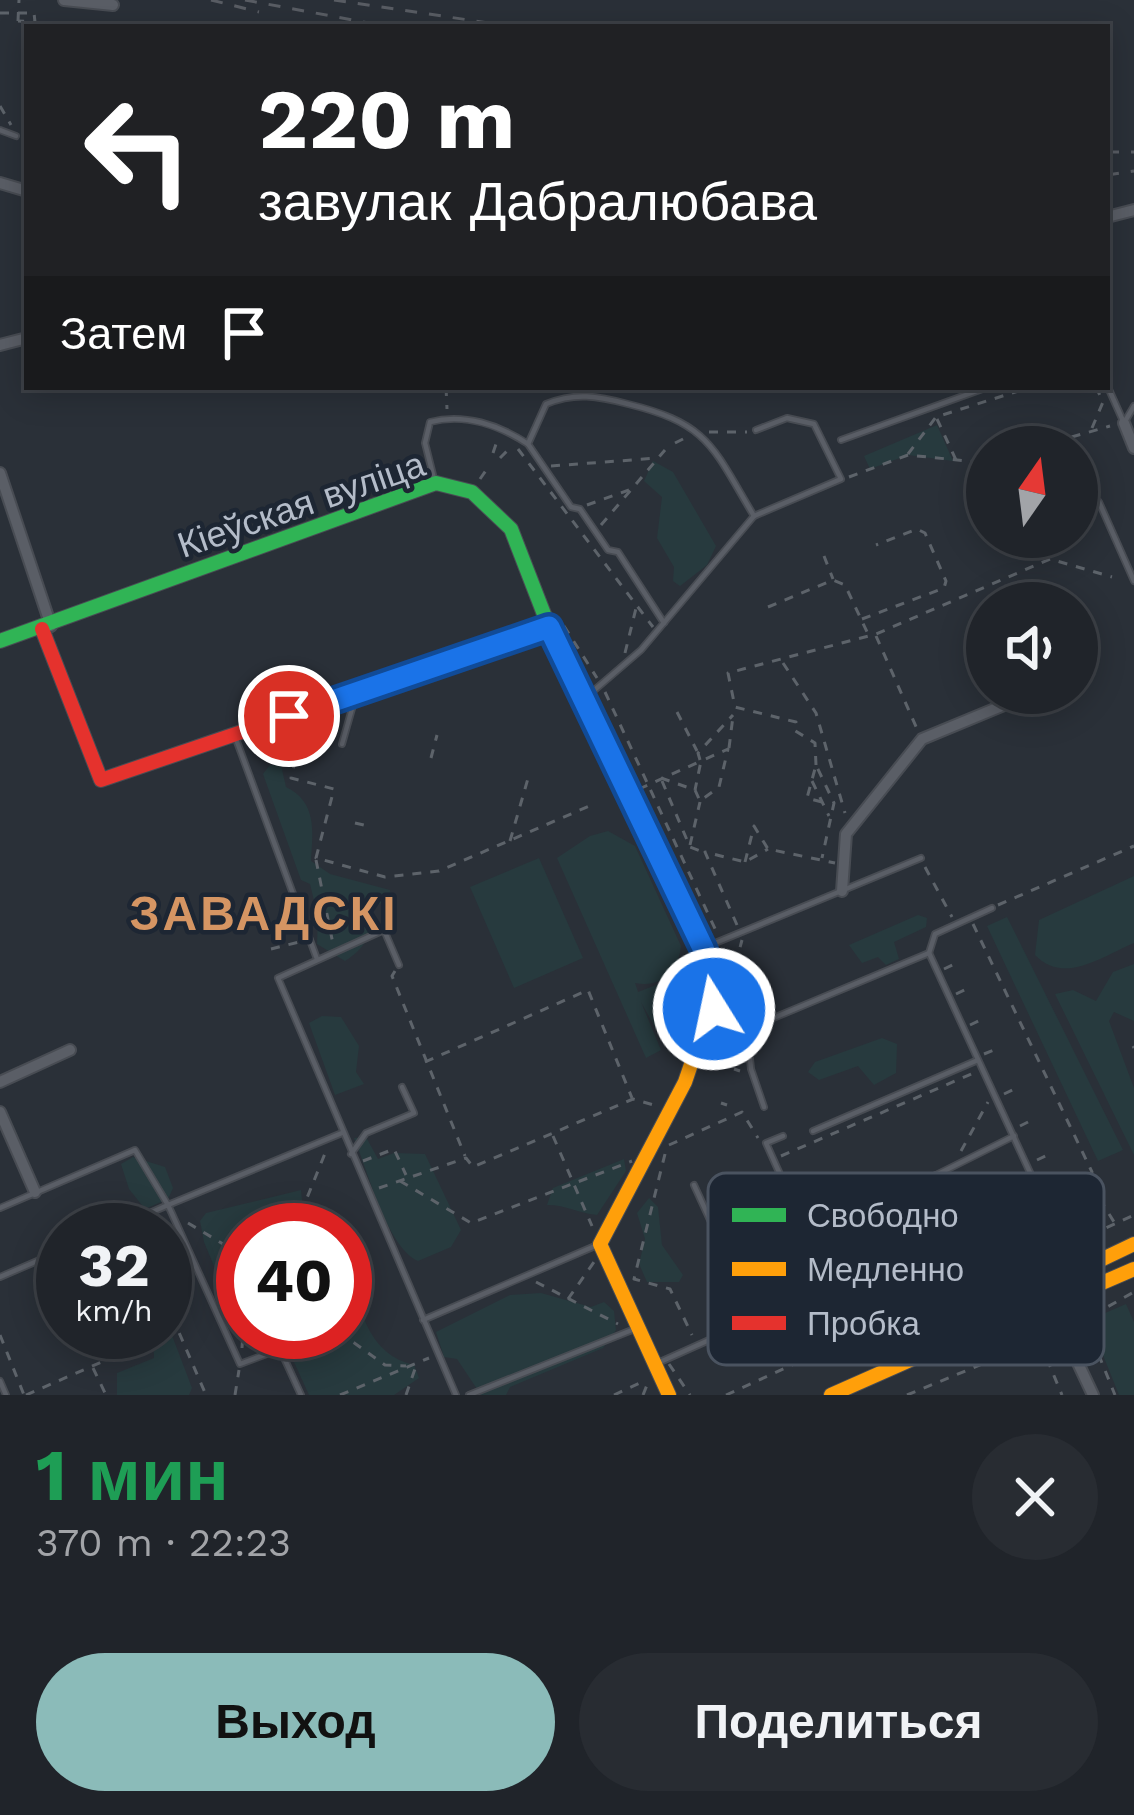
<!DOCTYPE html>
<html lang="ru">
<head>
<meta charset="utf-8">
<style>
  :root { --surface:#20242a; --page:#282c32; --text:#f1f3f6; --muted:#a2a4a8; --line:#3d4147; --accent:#8bbbb9 }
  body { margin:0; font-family:"Work Sans",sans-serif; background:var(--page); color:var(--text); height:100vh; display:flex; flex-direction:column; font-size:45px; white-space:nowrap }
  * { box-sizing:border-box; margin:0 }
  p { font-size:39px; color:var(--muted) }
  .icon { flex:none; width:66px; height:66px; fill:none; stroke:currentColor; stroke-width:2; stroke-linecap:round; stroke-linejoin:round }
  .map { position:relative; height:1395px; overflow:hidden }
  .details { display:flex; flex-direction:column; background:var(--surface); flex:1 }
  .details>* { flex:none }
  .top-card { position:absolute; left:24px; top:24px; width:1086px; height:366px; border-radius:0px; box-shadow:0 6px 30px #0003,0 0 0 3px var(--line); background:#202124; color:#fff; overflow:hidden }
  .needle { width:78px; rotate:14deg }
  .buttons { position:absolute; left:966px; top:426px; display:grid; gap:24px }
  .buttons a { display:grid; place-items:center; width:132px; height:132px; border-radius:50%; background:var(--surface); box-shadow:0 6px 30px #0003,0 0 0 3px var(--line); font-size:60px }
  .speed { position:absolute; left:36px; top:1203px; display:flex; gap:24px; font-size:60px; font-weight:700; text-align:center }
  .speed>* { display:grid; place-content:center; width:156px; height:156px; border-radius:50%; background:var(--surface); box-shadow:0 6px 30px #0003,0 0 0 3px var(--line); line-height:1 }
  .speed small { font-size:30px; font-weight:400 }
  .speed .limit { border:18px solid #d22; background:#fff; color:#111 }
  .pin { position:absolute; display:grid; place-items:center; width:102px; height:102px; color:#fff; margin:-51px; border:6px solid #fff; border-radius:50%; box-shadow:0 3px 12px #0007 }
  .me { position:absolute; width:132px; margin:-66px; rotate:350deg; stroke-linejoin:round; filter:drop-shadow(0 0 9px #0008) }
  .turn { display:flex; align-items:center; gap:42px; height:252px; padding:0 36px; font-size:54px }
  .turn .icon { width:156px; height:156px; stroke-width:2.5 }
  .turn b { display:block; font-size:84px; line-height:102px }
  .then { display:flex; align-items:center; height:114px; padding:0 36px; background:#0003; gap:24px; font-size:45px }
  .round { display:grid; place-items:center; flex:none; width:126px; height:126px; border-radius:63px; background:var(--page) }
  .head { display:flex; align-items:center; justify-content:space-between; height:204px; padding:0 36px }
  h1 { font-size:72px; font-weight:700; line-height:90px; color:#1e9e55 }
  .button { display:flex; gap:24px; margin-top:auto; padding:24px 36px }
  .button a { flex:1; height:138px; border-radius:72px; background:var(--accent); color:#111; font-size:48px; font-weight:700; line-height:138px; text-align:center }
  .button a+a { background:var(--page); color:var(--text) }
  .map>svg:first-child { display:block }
  .green { fill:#273a3e }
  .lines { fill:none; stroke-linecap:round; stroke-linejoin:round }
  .lane-casing { stroke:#484c53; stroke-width:8 }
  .street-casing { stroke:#484c53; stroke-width:14 }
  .fast-casing { stroke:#484c53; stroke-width:16 }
  .slow-casing { stroke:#484c53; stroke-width:16 }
  .jam-casing { stroke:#484c53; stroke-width:16 }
  .path { stroke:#5d636a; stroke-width:3; stroke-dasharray:9 9; stroke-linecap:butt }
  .lane { stroke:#5a5e66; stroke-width:4.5 }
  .street { stroke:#5a5e66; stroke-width:10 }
  .fast { stroke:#30b455; stroke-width:14 }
  .slow { stroke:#ff9f0a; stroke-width:14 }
  .jam { stroke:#e5322d; stroke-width:14 }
  .rail { stroke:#595d64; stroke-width:3; stroke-dasharray:12 12; stroke-linecap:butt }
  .path-bridge { stroke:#5d636a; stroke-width:3; stroke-dasharray:9 9; stroke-linecap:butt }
  .route-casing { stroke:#114b97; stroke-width:30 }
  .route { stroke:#1a73e8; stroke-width:21 }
  .labels { text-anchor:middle; stroke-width:9; stroke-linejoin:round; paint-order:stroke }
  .street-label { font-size:36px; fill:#b4bcc9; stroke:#1d2633 }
  .district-label { font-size:48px; font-weight:bold; letter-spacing:3px; fill:#d59563; stroke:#1d2633 }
  .key { fill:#1d2633; stroke:#4a5360; stroke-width:3 }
  .key-label { font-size:33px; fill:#b4bcc9 }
</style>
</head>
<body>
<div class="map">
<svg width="1134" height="1395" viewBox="0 0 1134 1395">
  <rect width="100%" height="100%" fill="#2a3038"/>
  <g class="green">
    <polygon points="937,425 953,461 908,455 870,469 864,456"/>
    <polygon points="653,461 673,472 716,546 707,565 680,586 673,581 674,567 657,538 662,497 644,481"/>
    <path d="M270,765H281L286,787C317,802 313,831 311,861L330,874L390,890L391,899L370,908C372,934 367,947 345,961L317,944L318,917L310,884L301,880L263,774Z"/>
    <path d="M608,831L635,846L681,946C678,972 662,988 635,983L638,992L679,976L693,1013L656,1029L641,1002L661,1050L646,1058L557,858L590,836Z"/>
    <polygon points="539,858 583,958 514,988 470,887"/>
    <path d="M1134,876V943C1101,957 1064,985 1035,955L1039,920Z"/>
    <polygon points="918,915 927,918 926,927 894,942 899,959 886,965 878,957 862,963 849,945"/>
    <polygon points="1007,917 1123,1150 1098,1161 987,926"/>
    <polygon points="1134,964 1134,1021 1114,1012 1109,1021 1134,1088 1134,1155 1055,994 1073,990 1096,1001 1113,972"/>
    <polygon points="322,1016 341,1017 359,1046 356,1072 364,1084 335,1095 309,1023"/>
    <polygon points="882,1038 897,1044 896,1073 874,1085 858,1066 819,1080 808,1072 815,1062"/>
    <path d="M366,1137L378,1159L394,1153L425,1154L461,1230L451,1247L418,1261C387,1247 368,1171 354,1138Z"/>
    <polygon points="133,1157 165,1167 173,1188 168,1199 145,1209 129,1189 121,1164"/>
    <path d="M624,1159L626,1171L597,1215C577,1213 567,1205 547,1205L553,1188Z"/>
    <polygon points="301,1190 305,1230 243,1230 243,1317 234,1314 204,1242 200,1221 206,1213"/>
    <polygon points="649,1198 658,1207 662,1245 683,1275 679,1282 647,1282 639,1264 645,1239 637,1213"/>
    <path d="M345,1259C360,1303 364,1353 414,1365L419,1378L394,1395H309L289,1351L266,1332H345Z"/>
    <polygon points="541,1293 591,1307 604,1302 614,1311 616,1330 603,1348 510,1387 506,1395 481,1395 457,1359 444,1357 436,1332 510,1295"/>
    <polygon points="1126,1304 1134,1322 1134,1395 1119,1395 1089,1320"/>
    <polygon points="165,1317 192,1388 189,1395 117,1395 117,1373 154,1358 153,1332 165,1332"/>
  </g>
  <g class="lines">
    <g class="lane-casing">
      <g id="lane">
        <polyline points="0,130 16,136"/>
        <polyline points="1107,385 1124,423"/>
        <polyline points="1124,423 1134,406"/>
        <polyline points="841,440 988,387"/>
        <path d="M434,479L425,443L430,422C464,413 499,425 528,444"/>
        <polyline points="1099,502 1134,581"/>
        <path d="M664,623L618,552L608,550L580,509L571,507L528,444L546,404C575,392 598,396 628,404C710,424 713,448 754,516"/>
        <polyline points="584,699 641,650 754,516 841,479 814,424 787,418 756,430"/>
        <polyline points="236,739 317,959"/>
        <polyline points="342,744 355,698"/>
        <polyline points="703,948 921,858"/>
        <polyline points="929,953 1039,1192"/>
        <polyline points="399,965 384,930 278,978 456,1395"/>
        <polyline points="714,1009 747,1029 929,953 935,934 992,908"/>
        <polyline points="747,1029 751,1069 764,1107"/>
        <polyline points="813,1131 978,1060"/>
        <polyline points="783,1136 766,1143 830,1286"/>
        <polyline points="351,1154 366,1133 414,1113 402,1087"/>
        <polyline points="694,1185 756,1320"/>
        <polyline points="0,1208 135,1150 168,1205 342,1133"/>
        <polyline points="958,1224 991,1208"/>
        <polyline points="111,1230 168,1205 240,1364 280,1349 301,1395"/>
        <polyline points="805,1232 936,1175"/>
        <polyline points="0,1277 63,1250"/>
        <polyline points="998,1314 936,1175 1014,1136"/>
        <polyline points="423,1320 595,1246"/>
        <path d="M660,1362L830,1286C868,1294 876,1329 889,1361"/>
        <polyline points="0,1381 6,1395"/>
        <polyline points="469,1395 637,1328"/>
      </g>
    </g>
    <g class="street-casing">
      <g id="street">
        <polyline points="64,0 113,5"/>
        <polyline points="0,183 27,191"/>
        <polyline points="1107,217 1134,210"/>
        <polyline points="0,345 27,338"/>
        <polyline points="1124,423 1134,448"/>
        <polyline points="0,473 51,626"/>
        <polyline points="1077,675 1080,673"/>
        <polyline points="842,891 846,834 922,739 1033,693"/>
        <polyline points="0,1082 70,1050"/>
        <polyline points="0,1112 35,1192"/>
        <polyline points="1048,1299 1093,1395"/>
      </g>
    </g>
    <g class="fast-casing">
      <polyline id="fast" points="0,641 436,483 472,492 511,529 549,627 658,858"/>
    </g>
    <g class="slow-casing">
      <g id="slow">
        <polyline points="658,858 718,985 685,1082 600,1244 669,1395"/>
        <polyline points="1048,1299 1065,1277 1134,1244"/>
        <polyline points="831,1395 1048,1299 1074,1295 1134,1269"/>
      </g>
    </g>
    <g class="jam-casing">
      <polyline id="jam" points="42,629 101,780 549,627"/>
    </g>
    <g class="path">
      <polyline points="0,13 34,13 35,22 18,21"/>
      <polyline points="0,106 11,125"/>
      <polyline points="446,387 447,409"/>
      <polyline points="937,419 956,460"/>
      <polyline points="1092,428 1103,402 1096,387"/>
      <polyline points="709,432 747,432"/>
      <polyline points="675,443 689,436"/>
      <polyline points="1037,447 1110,426"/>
      <polyline points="518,449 653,627"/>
      <polyline points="493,453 498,438"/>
      <polyline points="908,454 936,417 1031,387"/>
      <polyline points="500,458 511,447"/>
      <polyline points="551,466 658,458"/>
      <polyline points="849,477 908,455 987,463"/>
      <polyline points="480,479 489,466"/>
      <polyline points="587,505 629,490"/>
      <polyline points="601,525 665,450"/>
      <polyline points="1034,537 1049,557"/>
      <polyline points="824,556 833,579"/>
      <polyline points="768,607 833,580 845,585 868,634"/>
      <polyline points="862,619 944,588 946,581 925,533 917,529 876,545"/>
      <polyline points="564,626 597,678"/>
      <polyline points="876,636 918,731"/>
      <polyline points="625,653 637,604"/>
      <polyline points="783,663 816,713 845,813"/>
      <polyline points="605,692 717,933"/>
      <polyline points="677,712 697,751"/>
      <polyline points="294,725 300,740 291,778 334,789 316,858 385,877 439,871 594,804"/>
      <polyline points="729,748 733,716"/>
      <polyline points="431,758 437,735"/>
      <polyline points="700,760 698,753 733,715"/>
      <polyline points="816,765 815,743 794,730 796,722 735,707 728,673 876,634 1050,559 1112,577"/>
      <polyline points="661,778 695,790 700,801 719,787 728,749 701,761"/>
      <polyline points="662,781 690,847 703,852"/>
      <polyline points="812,781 829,816"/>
      <polyline points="639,789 701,761 695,790"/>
      <polyline points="822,802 807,798 816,765 834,803 822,858"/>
      <polyline points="355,823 372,827"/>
      <polyline points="510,841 529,775"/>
      <polyline points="690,845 700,802"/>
      <polyline points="316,860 333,944"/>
      <polyline points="745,862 754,826 768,849 835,863"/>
      <polyline points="925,867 952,917"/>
      <polyline points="998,905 1134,846"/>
      <polyline points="973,924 1092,1172 1088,1180 1114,1222"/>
      <polyline points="737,925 705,852 745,862 768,849"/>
      <polyline points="723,948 734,974"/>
      <polyline points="271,949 299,942"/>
      <polyline points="944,969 959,962"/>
      <polyline points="395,971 392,976 465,1156"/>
      <polyline points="731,982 742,940"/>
      <polyline points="956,994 971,987"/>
      <polyline points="970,1025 985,1018"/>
      <polyline points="1133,1046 1134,1048"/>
      <polyline points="984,1054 999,1048"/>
      <polyline points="425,1062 588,990 632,1098"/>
      <polyline points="734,1069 740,1071"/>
      <polyline points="1004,1094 1019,1087"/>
      <polyline points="721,1103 727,1105"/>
      <polyline points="1020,1126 1034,1119"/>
      <polyline points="553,1136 592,1226"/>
      <polyline points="669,1145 742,1112 758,1138"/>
      <polyline points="961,1151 988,1102"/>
      <polyline points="665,1154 634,1279 670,1289 692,1335"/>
      <polyline points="781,1156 976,1072"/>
      <polyline points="1037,1160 1052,1153"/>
      <polyline points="363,1161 394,1149 406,1175"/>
      <polyline points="400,1181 471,1223 632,1161"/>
      <polyline points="1043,1185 1063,1176"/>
      <polyline points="379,1188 466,1158 473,1167 633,1099 657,1106"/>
      <polyline points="1046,1199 1087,1181"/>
      <polyline points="188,1223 243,1256"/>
      <polyline points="294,1230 326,1151"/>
      <polyline points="823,1234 851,1268 878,1275"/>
      <polyline points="976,1242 997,1274"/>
      <polyline points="736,1261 783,1274 808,1255"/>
      <polyline points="890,1269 943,1217"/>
      <polyline points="852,1270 869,1298"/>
      <polyline points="992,1280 1134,1215"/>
      <polyline points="536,1282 618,1324"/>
      <polyline points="856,1287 956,1242"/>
      <polyline points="568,1299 594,1262"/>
      <polyline points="165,1300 206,1395"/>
      <polyline points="759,1306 782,1276"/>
      <polyline points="875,1306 890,1320"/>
      <polyline points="1085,1321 1115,1395"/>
      <polyline points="1077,1324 1134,1292"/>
      <polyline points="881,1325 978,1286"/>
      <polyline points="339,1332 385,1365 406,1366"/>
      <polyline points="0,1335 24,1395"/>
      <polyline points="1040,1342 1062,1395"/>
      <polyline points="242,1348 243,1332"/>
      <polyline points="669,1364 690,1395"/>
      <polyline points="93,1368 106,1395"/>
      <polyline points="26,1395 152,1340 149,1332"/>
      <polyline points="235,1395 239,1370"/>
      <polyline points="340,1395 429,1358"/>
      <polyline points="406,1395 417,1363"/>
      <polyline points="614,1395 646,1380"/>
      <polyline points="643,1395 649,1380"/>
      <polyline points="726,1395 867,1331"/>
      <polyline points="907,1395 1053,1335"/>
    </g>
    <use href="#lane" class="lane"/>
    <use href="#street" class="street"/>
    <use href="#fast" class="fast"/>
    <use href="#slow" class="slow"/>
    <use href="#jam" class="jam"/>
    <g class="rail">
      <polyline points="211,0 259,12"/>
      <polyline points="245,0 385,26"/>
      <polyline points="334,0 516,27"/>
      <polyline points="1107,152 1134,152"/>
      <polyline points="1107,175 1134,171"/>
    </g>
    <polyline class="path-bridge" points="18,21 19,0"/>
  </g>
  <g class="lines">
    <g class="route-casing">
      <polyline id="route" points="289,716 549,627 703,948 718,985 714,1009"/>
    </g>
    <use href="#route" class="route"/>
  </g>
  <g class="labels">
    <g class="street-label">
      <text transform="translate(301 504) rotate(-19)" y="13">Кіеўская вуліца</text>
    </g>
    <g class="district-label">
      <text x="264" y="930">ЗАВАДСКІ</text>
    </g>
  </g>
  <rect x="708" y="1173" width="396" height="192" rx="18" class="key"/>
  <rect x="732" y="1208" width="54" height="14" fill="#30b455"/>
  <rect x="732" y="1262" width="54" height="14" fill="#ff9f0a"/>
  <rect x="732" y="1316" width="54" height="14" fill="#e5322d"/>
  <g class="key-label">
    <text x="807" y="1227">Свободно</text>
    <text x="807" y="1281">Медленно</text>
    <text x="807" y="1335">Пробка</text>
  </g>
</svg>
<div class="buttons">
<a><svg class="needle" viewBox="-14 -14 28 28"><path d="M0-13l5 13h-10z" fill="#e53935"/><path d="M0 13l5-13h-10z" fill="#a2a4a8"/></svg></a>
<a><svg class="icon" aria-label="sound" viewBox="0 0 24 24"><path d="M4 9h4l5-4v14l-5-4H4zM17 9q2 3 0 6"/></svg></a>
</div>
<div class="speed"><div>32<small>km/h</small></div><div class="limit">40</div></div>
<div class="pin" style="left:289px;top:716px;background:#d93025"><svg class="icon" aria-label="arrive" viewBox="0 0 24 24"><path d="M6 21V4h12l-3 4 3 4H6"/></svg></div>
<svg class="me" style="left:714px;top:1009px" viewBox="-20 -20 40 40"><circle r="17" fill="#1a73e8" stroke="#fff" stroke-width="3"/><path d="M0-11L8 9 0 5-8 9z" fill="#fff"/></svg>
<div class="top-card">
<div class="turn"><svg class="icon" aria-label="left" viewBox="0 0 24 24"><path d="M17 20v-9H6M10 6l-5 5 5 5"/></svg><div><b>220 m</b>завулак Дабралюбава</div></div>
<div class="then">Затем<svg class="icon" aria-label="arrive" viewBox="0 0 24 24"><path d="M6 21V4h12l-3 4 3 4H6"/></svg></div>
</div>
</div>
<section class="details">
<div class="head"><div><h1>1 мин</h1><p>370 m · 22:23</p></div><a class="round"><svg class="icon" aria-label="close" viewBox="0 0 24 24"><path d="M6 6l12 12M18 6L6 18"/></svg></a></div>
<div class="button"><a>Выход</a><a>Поделиться</a></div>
</section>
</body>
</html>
